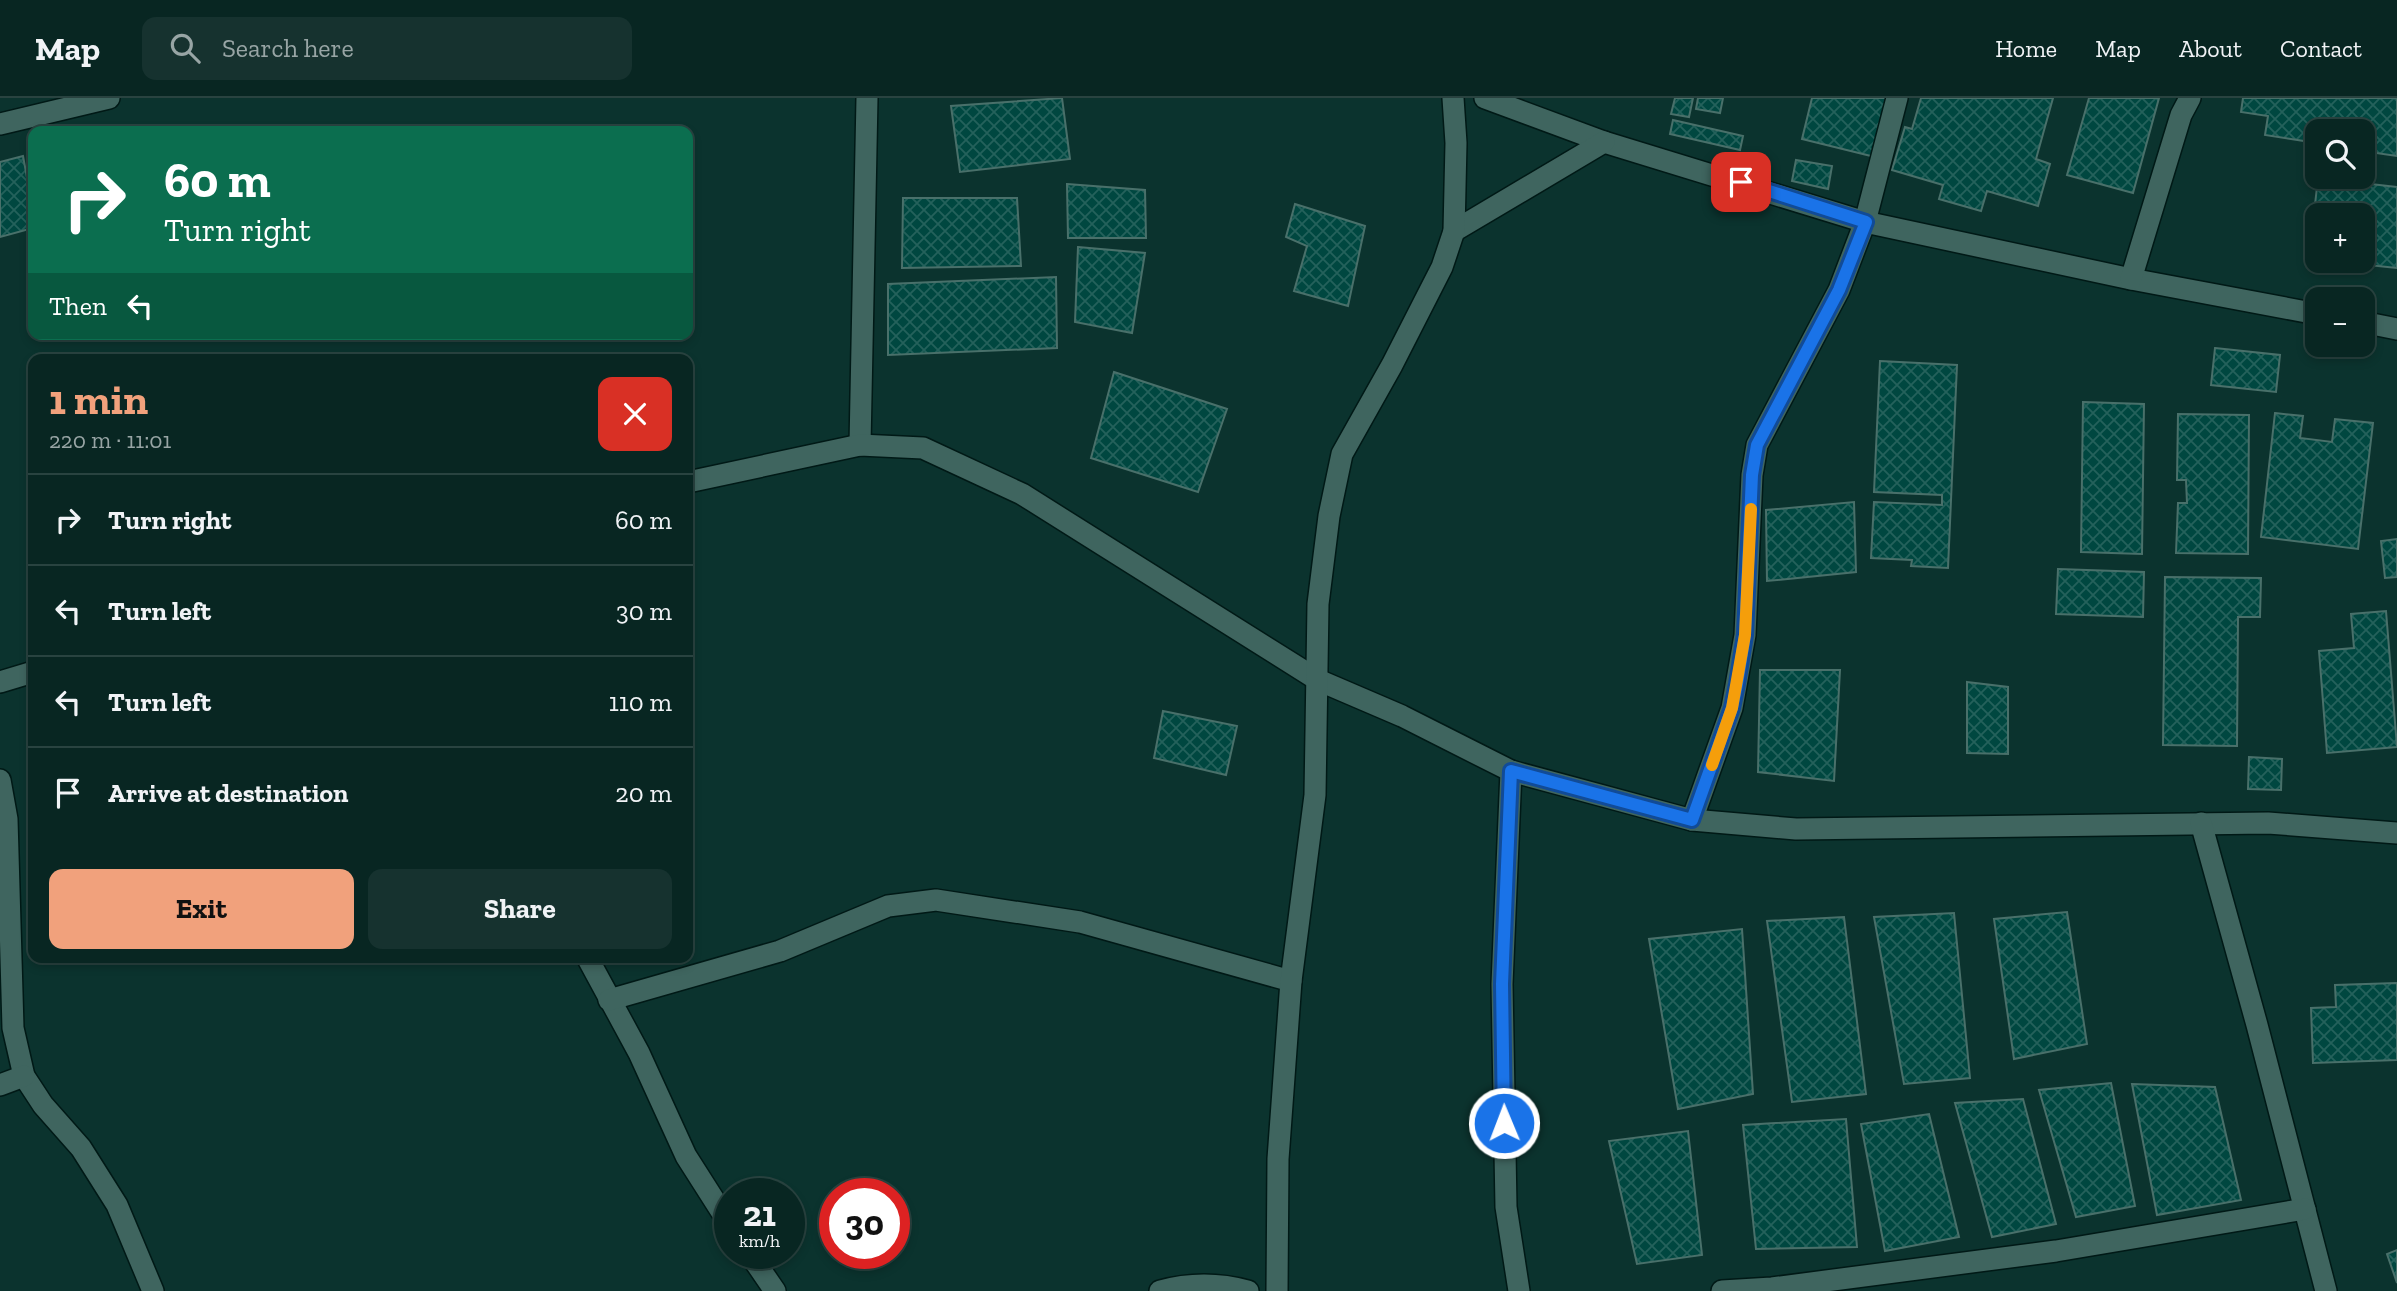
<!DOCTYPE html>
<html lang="en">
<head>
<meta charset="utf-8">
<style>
  :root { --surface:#082622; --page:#16322f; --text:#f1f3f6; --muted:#98a5a5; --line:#294340; --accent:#f1a17c }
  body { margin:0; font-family:"Zilla Slab",serif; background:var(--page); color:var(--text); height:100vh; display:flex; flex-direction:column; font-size:26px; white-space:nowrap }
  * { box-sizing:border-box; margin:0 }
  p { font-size:23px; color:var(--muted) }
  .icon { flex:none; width:38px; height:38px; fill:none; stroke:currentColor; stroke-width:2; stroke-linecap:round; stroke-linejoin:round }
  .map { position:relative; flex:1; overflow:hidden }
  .drawer { position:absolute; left:28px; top:256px; width:665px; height:609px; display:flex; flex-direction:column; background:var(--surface); border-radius:14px; box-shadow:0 4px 10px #0003,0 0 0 2px var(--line) }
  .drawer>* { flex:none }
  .hud { position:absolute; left:28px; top:28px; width:665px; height:214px; border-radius:14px; box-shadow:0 4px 10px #0003,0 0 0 2px var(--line); background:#0b6e4f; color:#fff; overflow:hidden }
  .tools { position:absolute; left:2305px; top:21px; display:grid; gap:14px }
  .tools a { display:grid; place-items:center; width:70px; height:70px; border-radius:14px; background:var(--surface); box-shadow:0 4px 10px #0003,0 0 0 2px var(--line); font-size:35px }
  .speed { position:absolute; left:714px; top:1080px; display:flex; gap:14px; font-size:35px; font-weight:700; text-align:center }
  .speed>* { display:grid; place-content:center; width:91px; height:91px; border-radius:50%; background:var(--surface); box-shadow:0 4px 10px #0003,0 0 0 2px var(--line); line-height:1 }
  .speed small { font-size:18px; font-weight:400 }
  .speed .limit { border:10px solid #d22; background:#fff; color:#111 }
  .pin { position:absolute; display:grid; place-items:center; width:60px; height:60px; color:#fff; margin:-30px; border-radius:14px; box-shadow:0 4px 10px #0006 }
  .me { position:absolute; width:77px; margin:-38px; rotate:359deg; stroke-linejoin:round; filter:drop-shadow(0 0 5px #0008) }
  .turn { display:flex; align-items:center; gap:24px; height:147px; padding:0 21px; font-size:32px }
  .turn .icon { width:91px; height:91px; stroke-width:2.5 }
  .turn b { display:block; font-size:49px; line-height:60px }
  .then { display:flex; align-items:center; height:66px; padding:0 21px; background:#0003; gap:14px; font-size:26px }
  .round { display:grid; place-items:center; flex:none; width:74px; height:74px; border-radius:14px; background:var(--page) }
  .head { display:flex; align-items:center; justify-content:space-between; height:119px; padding:0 21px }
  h1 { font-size:42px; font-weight:700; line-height:52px; color:var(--accent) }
  .button { display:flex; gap:14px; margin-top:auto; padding:14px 21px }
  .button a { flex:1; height:80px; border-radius:14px; background:var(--accent); color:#111; font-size:28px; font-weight:700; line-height:80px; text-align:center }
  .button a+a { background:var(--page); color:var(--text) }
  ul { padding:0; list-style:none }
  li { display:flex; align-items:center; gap:21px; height:91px; padding:0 21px; border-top:2px solid var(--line) }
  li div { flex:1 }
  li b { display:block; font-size:26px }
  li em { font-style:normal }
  header { display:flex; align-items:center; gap:42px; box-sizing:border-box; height:98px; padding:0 35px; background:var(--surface); border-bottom:2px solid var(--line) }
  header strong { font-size:33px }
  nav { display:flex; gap:38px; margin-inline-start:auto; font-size:24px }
  .search { width:490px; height:63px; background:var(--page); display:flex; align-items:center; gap:18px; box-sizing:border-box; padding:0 24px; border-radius:14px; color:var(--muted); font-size:26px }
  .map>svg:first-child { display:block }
  .building { fill:url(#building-cross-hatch); stroke:#49706a; stroke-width:2 }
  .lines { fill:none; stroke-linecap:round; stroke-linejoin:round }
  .minor-casing { stroke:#001916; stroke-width:24 }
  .minor { stroke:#3f655f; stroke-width:21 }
  .route-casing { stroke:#114b97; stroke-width:18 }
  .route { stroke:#1a73e8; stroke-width:12 }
  .slow { stroke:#f59e0b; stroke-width:12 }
</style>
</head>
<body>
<header>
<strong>Map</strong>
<div class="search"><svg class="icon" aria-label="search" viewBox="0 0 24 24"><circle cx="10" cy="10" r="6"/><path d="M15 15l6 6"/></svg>Search here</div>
<nav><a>Home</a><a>Map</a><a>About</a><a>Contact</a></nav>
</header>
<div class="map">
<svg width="2397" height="1193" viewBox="0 0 2397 1193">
  <defs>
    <pattern id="building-cross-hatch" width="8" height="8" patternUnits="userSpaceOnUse" patternTransform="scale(1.75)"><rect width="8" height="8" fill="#004740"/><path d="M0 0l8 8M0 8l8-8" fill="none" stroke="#24615b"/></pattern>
  </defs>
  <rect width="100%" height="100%" fill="#0b332e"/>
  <g class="building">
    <polygon points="1062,0 1070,61 960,74 951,8"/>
    <polygon points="1675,0 1693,0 1689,19 1671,16"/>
    <polygon points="1698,0 1723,0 1720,15 1696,11"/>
    <polygon points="1812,0 1889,0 1875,59 1802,41"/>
    <polygon points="1921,0 2053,0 2036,61 2050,66 2038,108 1987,93 1981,113 1939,101 1943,87 1892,72 1905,29 1912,31"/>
    <polygon points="2089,0 2159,0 2133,95 2067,77"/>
    <polygon points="2243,0 2397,0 2397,58 2362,53 2362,33 2317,33 2317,45 2265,37 2268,18 2241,14"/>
    <polygon points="1673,22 1743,38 1740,52 1670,36"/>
    <polygon points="23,58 33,112 33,130 0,139 0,64"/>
    <polygon points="1796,62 1832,68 1828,91 1792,83"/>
    <polygon points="2318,80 2397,89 2397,170 2330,163 2362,163 2362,117 2317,117 2317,161 2309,160"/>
    <polygon points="1067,86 1145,92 1146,140 1068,140"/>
    <polygon points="903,100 1017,100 1021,168 902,170"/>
    <polygon points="1295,106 1365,128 1348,208 1294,193 1307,148 1286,139"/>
    <polygon points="1078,149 1145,155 1132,235 1075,224"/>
    <polygon points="1056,179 1057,250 888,257 888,186"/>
    <polygon points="2215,250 2280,257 2276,294 2211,287"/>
    <polygon points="1880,263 1957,267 1948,470 1911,468 1912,462 1871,460 1874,404 1942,407 1942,397 1874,394"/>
    <polygon points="1114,274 1227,311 1198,394 1091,360"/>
    <polygon points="2083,304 2144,306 2142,456 2081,454"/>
    <polygon points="2275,315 2303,318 2300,340 2332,344 2335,321 2373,325 2358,451 2261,439"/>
    <polygon points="2178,316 2249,317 2248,456 2176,455 2178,405 2187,405 2186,382 2177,382"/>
    <polygon points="1854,404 1856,474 1767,483 1766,412"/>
    <polygon points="2397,441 2397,479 2385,480 2381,443"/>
    <polygon points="2058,471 2144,474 2143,519 2056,516"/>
    <polygon points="2165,479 2261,480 2260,519 2238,519 2237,648 2163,647"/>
    <polygon points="2386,513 2397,649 2327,655 2319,553 2354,550 2351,516"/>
    <polygon points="1760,572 1840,572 1834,683 1758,674"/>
    <polygon points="1967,584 2008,589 2008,656 1967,655"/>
    <polygon points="1163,613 1237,628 1226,677 1154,660"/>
    <polygon points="2249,659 2282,661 2281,692 2248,691"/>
    <polygon points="2067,814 2087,946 2014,961 1994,821"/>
    <polygon points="1954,815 1970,980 1904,986 1874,819"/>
    <polygon points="1844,819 1866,996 1792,1004 1767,823"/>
    <polygon points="1742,831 1753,996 1678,1011 1649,841"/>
    <polygon points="2397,885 2397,962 2313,965 2311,910 2336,909 2335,887"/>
    <polygon points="2111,985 2135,1108 2076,1119 2039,992"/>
    <polygon points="2132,986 2215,989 2241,1102 2157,1117"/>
    <polygon points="2023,1001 2056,1126 1992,1139 1955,1005"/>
    <polygon points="1929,1016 1959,1139 1885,1153 1861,1026"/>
    <polygon points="1846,1021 1857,1149 1756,1151 1743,1027"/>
    <polygon points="1688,1033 1702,1157 1637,1166 1609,1043"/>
    <polygon points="2397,1152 2397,1185 2387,1156"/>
  </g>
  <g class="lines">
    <g class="minor-casing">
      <g id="minor">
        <polyline points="1485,0 1604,44 1865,124 2131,181 2317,216"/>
        <polyline points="0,26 109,0"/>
        <polyline points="1454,133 1604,44"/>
        <polyline points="2131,181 2181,17 2190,0"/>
        <polyline points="2362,224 2397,231"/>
        <polyline points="860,347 867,0"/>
        <polyline points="688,384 860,347 923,350 1022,396 1318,582 1402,618 1511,673 1692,722 1796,731 2268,725 2397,735"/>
        <polyline points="0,584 33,574"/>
        <polyline points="1511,673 1502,886 1506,1109 1519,1193"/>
        <polyline points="0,682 7,721 13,930 24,978 43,1007 81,1050 117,1107 153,1193"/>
        <polyline points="1692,722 1732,610 1745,537 1752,377 1757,347 1839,192 1865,124 1897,0"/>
        <polyline points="2201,725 2257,927 2326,1193"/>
        <polyline points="587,859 639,955 686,1058 730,1127"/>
        <polyline points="609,902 780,853 888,808 936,802 1080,824 1291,883"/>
        <polyline points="0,987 24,978"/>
        <polyline points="749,1155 775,1193"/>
        <path d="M1160,1193C1189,1185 1219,1185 1248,1193"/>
        <polyline points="1277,1193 1278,1061 1291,883 1315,697 1318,506 1329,418 1342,356 1392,267 1442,169 1454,133 1456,45 1453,0"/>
        <polyline points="1722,1193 1772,1190 2056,1153 2305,1111"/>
      </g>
    </g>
    <use href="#minor" class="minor"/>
  </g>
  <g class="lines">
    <g class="route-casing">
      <polyline id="route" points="1504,1025 1502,886 1511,673 1692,722 1732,610 1737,586 1745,537 1752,377 1757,347 1839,192 1866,124 1741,84"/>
    </g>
    <use href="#route" class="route"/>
    <polyline class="slow" points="1712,667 1732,610 1745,537 1751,411"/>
  </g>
</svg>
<div class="tools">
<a><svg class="icon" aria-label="search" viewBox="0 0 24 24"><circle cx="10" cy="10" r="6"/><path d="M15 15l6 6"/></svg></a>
<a>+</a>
<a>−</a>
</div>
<div class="speed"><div>21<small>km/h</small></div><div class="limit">30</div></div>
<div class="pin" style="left:1741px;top:84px;background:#d93025"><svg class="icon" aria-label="arrive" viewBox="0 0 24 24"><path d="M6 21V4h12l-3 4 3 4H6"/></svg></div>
<svg class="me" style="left:1504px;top:1025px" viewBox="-20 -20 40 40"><circle r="17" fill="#1a73e8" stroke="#fff" stroke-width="3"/><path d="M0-11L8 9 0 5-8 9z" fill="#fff"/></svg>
<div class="hud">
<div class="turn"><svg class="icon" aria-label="right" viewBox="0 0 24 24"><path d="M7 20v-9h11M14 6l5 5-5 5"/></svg><div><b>60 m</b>Turn right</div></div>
<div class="then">Then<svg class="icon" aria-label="left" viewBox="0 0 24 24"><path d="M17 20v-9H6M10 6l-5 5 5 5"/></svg></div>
</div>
<section class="drawer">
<div class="head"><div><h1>1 min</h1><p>220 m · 11:01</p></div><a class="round" style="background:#d93025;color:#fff"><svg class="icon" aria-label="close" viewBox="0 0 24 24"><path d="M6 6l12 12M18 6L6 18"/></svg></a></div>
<ul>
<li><svg class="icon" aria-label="right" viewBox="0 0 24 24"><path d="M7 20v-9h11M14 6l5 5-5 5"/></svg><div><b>Turn right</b></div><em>60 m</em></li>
<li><svg class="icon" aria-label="left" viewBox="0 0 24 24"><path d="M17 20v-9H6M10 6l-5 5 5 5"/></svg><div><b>Turn left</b></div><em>30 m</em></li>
<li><svg class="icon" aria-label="left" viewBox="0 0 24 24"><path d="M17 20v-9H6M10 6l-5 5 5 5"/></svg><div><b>Turn left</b></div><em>110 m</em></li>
<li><svg class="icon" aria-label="arrive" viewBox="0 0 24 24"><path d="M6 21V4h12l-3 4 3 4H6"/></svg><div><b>Arrive at destination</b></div><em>20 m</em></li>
</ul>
<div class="button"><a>Exit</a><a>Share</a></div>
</section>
</div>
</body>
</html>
